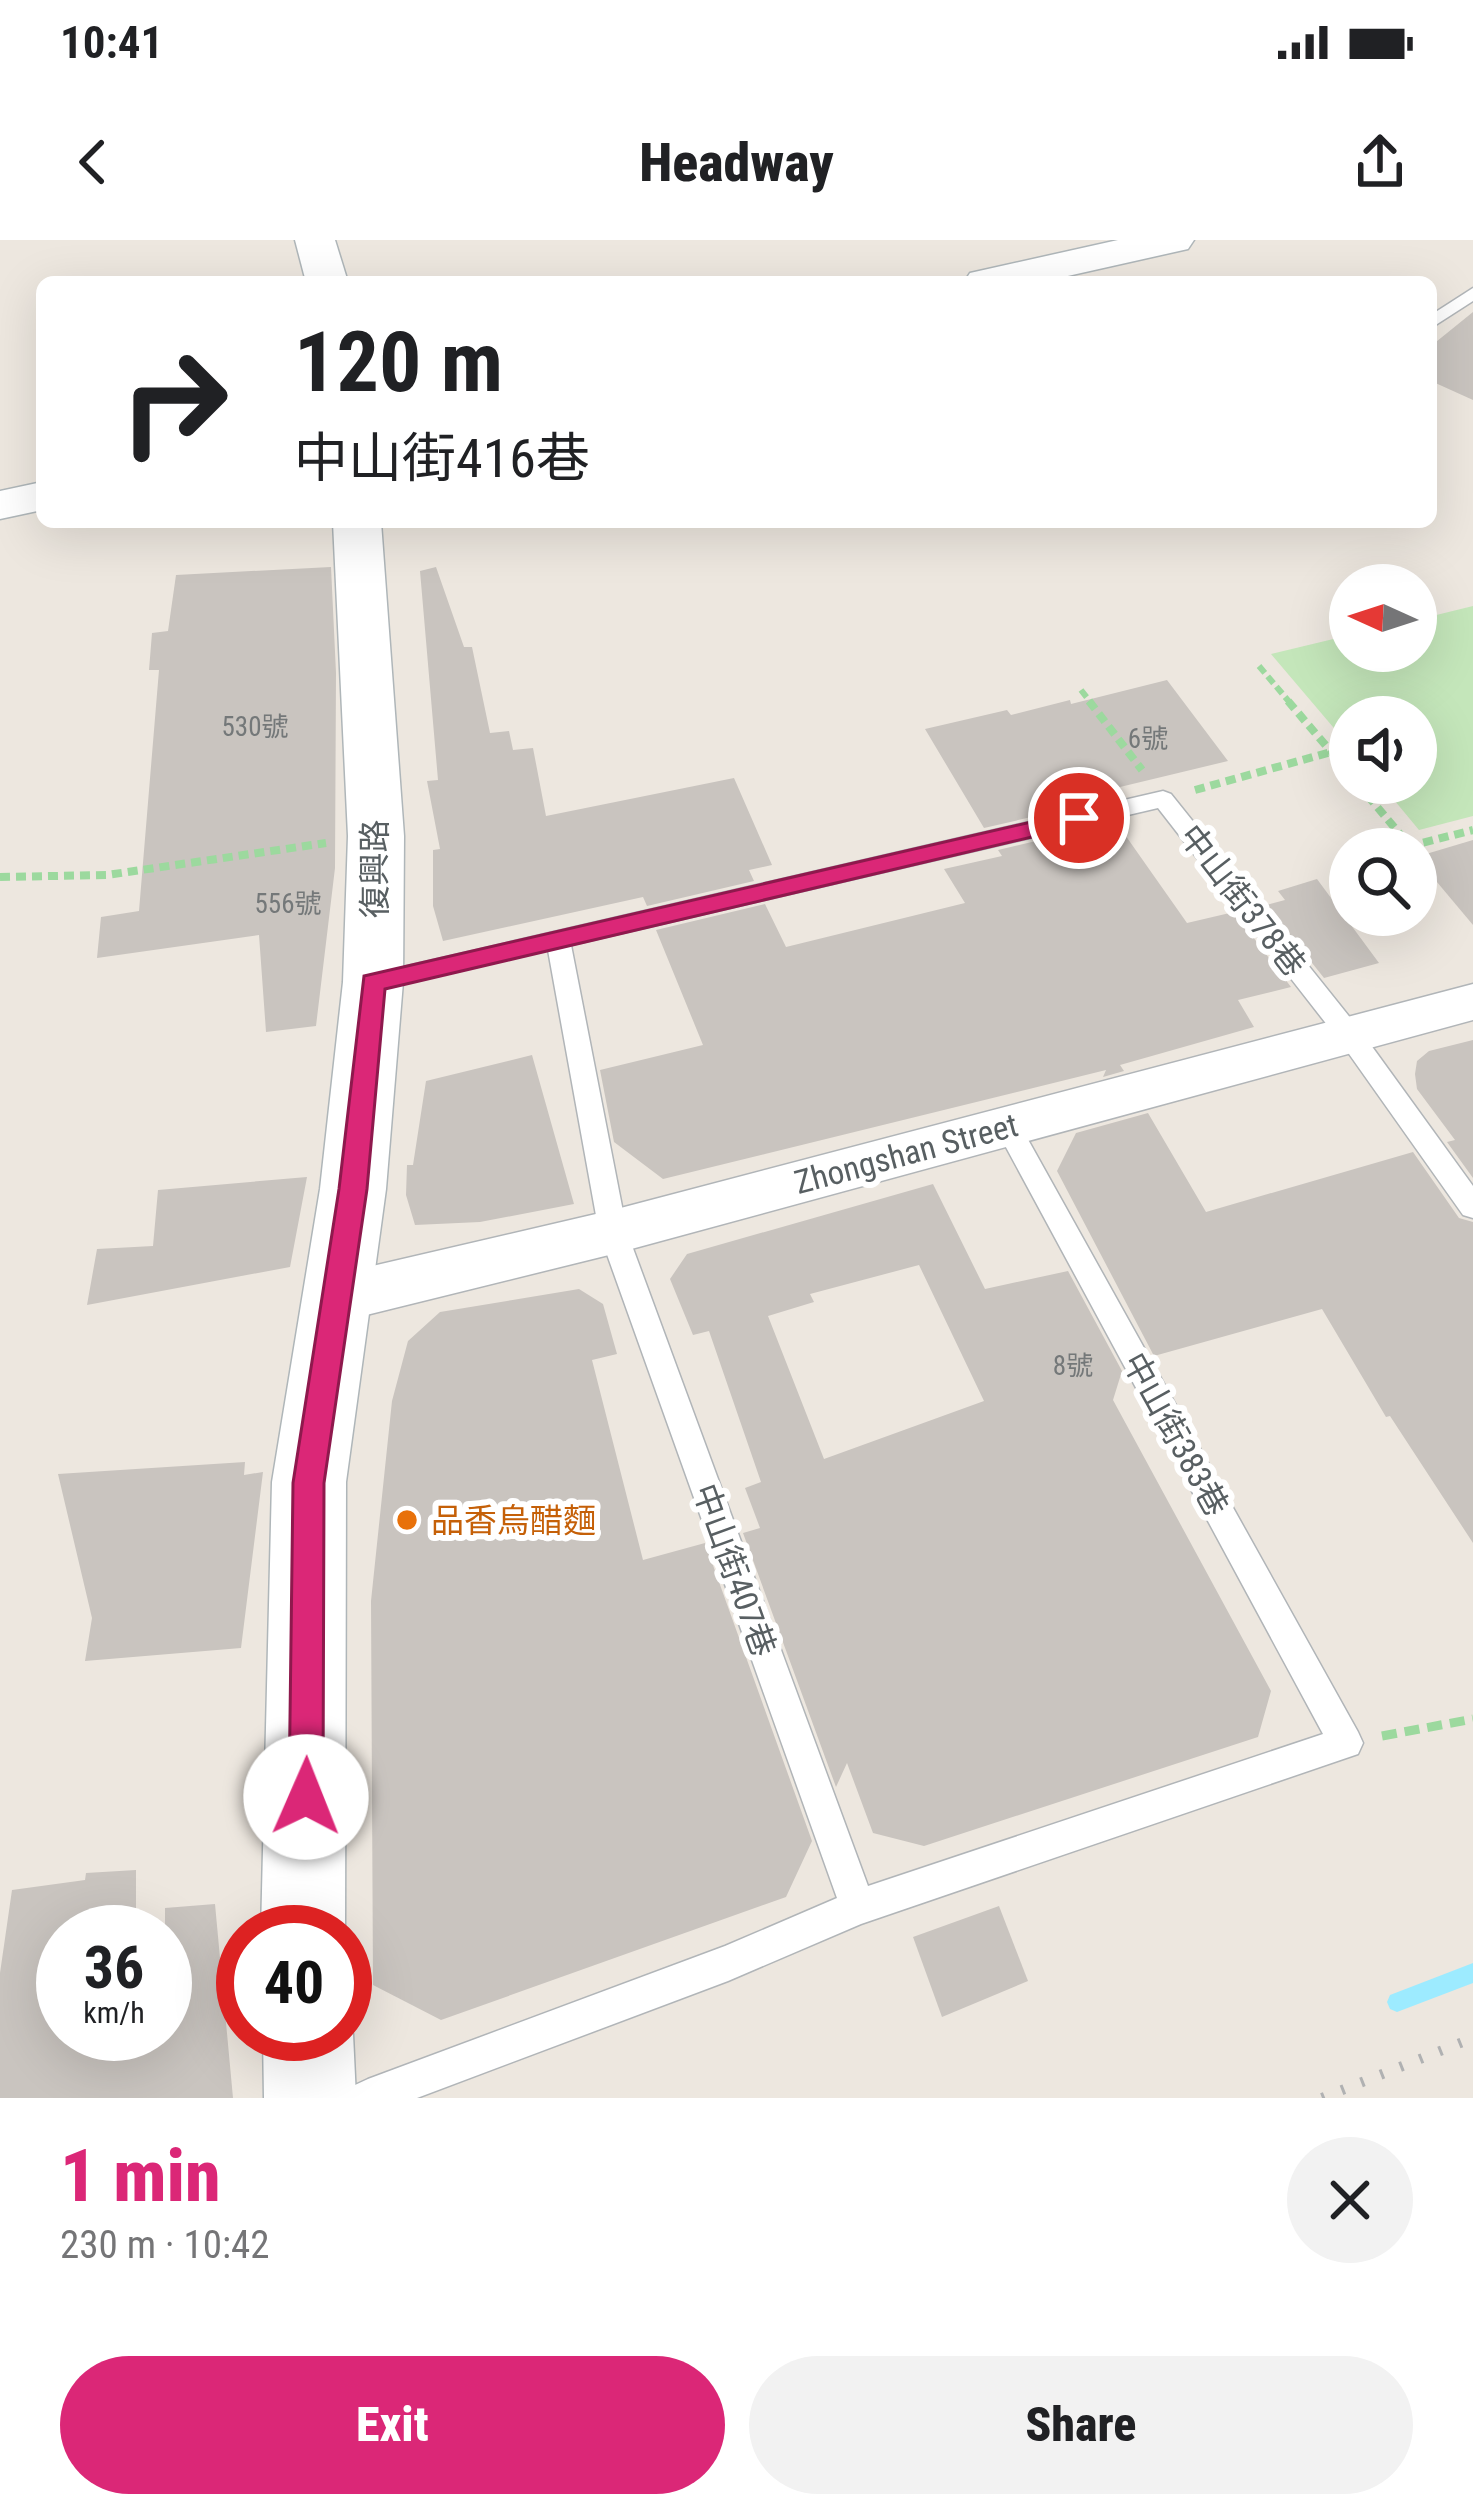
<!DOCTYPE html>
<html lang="en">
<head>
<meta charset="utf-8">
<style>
  :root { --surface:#fff; --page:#f2f2f2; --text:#202124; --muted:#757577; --accent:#db2777 }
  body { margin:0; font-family:"Roboto Condensed","Noto Sans TC",sans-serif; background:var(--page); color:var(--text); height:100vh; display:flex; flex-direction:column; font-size:45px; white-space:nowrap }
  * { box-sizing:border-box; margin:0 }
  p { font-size:39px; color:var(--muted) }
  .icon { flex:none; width:66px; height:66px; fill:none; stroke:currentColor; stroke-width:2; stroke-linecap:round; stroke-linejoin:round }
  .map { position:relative; height:1858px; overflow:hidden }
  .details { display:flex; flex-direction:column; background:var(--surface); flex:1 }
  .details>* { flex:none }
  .guide { position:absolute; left:36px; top:36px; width:1401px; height:252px; border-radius:18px; box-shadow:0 12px 48px #0002; background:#fff; color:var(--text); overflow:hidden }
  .needle { width:78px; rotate:273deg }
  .buttons { position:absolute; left:1329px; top:324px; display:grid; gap:24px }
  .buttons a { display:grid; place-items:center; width:108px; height:108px; border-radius:50%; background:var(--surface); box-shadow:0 12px 48px #0002; font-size:60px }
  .speed { position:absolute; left:36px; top:1665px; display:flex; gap:24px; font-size:60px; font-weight:700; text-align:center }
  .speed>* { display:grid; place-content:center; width:156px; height:156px; border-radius:50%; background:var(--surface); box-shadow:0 12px 48px #0002; line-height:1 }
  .speed small { font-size:30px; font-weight:400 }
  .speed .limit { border:18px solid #d22; background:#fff; color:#111 }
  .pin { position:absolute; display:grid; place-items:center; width:102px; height:102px; color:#fff; margin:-51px; border:6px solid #fff; border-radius:50%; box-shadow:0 3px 12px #0007 }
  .me { position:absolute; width:132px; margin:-66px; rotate:1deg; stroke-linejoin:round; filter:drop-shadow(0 0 9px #0008) }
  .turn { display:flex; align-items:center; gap:42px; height:252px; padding:0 60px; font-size:54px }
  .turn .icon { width:156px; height:156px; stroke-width:2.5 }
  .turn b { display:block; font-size:84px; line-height:102px }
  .round { display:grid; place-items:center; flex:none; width:126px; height:126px; border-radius:63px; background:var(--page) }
  .summary { display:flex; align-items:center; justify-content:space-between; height:204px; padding:0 60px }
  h1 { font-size:72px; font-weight:800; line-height:90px; color:var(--accent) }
  .button { display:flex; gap:24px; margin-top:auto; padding:24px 60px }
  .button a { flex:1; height:138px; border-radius:72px; background:var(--accent); color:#fff; font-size:48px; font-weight:800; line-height:138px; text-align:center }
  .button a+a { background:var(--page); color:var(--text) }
  .status { display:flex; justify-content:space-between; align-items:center; height:84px; padding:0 60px; background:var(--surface); direction:ltr }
  .status svg { height:33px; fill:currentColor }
  header { display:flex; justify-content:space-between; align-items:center; height:156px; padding:0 60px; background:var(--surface); font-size:54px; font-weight:800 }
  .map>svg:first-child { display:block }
  .green { fill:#c4e6ba }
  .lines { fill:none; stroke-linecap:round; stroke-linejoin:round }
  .stream { fill:#9debff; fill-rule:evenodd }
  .building { fill:#c9c4bf; fill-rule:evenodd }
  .lane-casing { stroke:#b1b5b8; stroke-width:3 }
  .street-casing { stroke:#b1b5b8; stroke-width:3 }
  .secondary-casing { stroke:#afb6b9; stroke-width:3 }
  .path-far2 { stroke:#9cd99e; stroke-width:6; stroke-dasharray:9 4.5; stroke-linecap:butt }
  .path-far1 { stroke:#9cd99e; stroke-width:8; stroke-dasharray:10 6; stroke-linecap:butt }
  .path { stroke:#9cd99e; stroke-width:9; stroke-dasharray:15 8; stroke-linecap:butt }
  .lane { fill:#fff; fill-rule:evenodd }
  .street { fill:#fff; fill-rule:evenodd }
  .secondary { fill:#fff; fill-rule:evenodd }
  .rail { stroke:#b0b1b2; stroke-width:10; stroke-dasharray:3 18; stroke-linecap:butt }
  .route { fill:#db2777; stroke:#8e194d; stroke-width:3 }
  .food-dot { fill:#e8710a; stroke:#fff; stroke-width:4.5 }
  .labels { text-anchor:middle; stroke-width:12; stroke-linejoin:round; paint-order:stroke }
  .number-label { font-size:27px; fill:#747879 }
  .street-label { font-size:33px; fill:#585f62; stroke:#fff }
  .food-label { font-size:33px; fill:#c56008; stroke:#fff; text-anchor:start }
</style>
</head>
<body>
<div class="status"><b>10:41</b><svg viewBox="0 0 49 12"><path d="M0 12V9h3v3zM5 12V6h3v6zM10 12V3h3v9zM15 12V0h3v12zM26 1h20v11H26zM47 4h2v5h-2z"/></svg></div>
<header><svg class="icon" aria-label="back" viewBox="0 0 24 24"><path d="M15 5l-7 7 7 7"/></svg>Headway<svg class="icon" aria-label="share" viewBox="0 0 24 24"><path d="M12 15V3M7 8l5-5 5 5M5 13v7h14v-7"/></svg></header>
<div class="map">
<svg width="1473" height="1858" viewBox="0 0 1473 1858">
  <rect width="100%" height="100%" fill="#ede7df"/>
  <polygon class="green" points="1473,366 1473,576 1419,590 1380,543 1416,543 1416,477 1350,477 1350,507 1271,414 1350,395 1350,411 1416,411 1416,380"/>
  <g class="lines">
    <polygon class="stream" points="1473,1723 1473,1743 1397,1772 1390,1769 1387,1762 1390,1755"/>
  </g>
  <g class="building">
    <polygon points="1473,72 1473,160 1431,141 1431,106"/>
    <polygon points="331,327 336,433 335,628 316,786 266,792 259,695 97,718 101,677 139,671 159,430 149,430 152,393 168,391 176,335"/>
    <polygon points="436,327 464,407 472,407 490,493 509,491 513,510 533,508 546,576 734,538 772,625 749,630 754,641 647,666 643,657 443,701 433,666 433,610 440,609 427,541 438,540 420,331"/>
    <polygon points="1167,440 1228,521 1095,553 1101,561 984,588 925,489 1007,470 1011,475 1070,460 1071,464"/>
    <polygon points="1116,582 1187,683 1234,672 1291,747 1238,760 1254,787 1120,825 1124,831 1103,837 1106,830 663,939 614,902 600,830 703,805 656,690 765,664 786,707 965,663 944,629 1002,616 998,610"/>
    <polygon points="1473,600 1473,685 1416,617"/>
    <polygon points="1317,639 1379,723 1324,738 1266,665 1285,660 1278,651"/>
    <polygon points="1473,800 1473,938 1447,902 1455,900 1417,849 1415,834 1417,821 1429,811"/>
    <polygon points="532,815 574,964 480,982 415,985 406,955 407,925 413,925 426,841"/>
    <polygon points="1148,873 1206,972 1413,912 1459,978 1473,982 1473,1303 1390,1176 1386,1177 1322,1069 1154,1116 1057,931 1076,893"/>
    <polygon points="307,937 290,1027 87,1065 97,1009 153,1006 158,950"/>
    <path d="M933,944L985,1049L1068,1031L1122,1131L1113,1160L1271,1451L1258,1497L924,1606L873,1593L847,1523L836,1547L743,1293L760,1288L745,1248L761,1242L709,1091L693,1095L670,1039L687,1014ZM919,1025L984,1161L824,1219L768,1076L814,1062L810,1054Z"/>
    <polygon points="579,1049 603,1064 617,1114 592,1120 643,1320 705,1303 812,1601 786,1657 441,1780 373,1745 371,1361 392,1161 408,1101 440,1072"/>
    <polygon points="245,1222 244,1235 263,1232 241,1408 85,1421 92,1378 58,1234"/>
    <polygon points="136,1630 136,1692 63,1692 63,1794 165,1794 165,1668 215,1664 233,1858 0,1858 0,1733 12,1650 85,1640 86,1633"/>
    <polygon points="999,1666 1028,1741 942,1777 913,1697"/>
  </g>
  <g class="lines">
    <g class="lane-casing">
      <g id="lane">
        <polygon points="1473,48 1473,61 1431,88 1431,75"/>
        <polygon points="1163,551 1171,554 1360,790 1473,946 1473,978 1463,975 1342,804 1158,568 571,705 627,992 868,1646 1323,1494 994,885 1007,875 1016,878 1358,1492 1363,1503 1358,1514 861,1684 728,1741 417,1858 349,1858 355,1845 368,1839 725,1706 837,1658 599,992 548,710 373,751 361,742 364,736"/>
      </g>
    </g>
    <g class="street-casing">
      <polygon id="street" points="1473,744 1473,780 613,1014 338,1082 318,1075 310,1058 318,1041 338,1034 613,970"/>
    </g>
    <g class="secondary-casing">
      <g id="secondary">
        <polygon points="295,0 335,0 348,42 306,42"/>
        <polygon points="1118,0 1194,0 1188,9 1041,42 964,42 970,33"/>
        <polygon points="42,242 42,270 0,279 0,251"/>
        <polygon points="333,282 381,282 404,596 403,742 386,949 346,1242 345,1698 345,1692 261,1692 272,1242 320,949 343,742 348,596"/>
        <polygon points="345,1775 353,1794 356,1858 264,1858 263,1794 345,1794"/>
      </g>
    </g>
    <g class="path-far2">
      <polyline points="1259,426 1291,464"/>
      <polyline points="1081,450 1092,464"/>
    </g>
    <g class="path-far1">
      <polyline points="1089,461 1142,530"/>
      <polyline points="1288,461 1350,534"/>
      <polyline points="1357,543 1410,606 1473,590"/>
      <polyline points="1195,550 1331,512"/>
      <polyline points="0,637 107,635 326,603"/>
    </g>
    <polyline class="path" points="1382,1496 1473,1479"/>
    <use href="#lane" class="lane"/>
    <use href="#street" class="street"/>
    <use href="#secondary" class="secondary"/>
    <polyline class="rail" points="1322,1858 1473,1798"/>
  </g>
  <polygon class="route" points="1079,571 1087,573 1087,584 385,749 367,949 324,1243 323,1557 318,1569 306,1574 294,1569 289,1557 293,1243 339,949 364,736"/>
  <circle class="food-dot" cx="407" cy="1280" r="12"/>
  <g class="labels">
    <g class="number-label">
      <text x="255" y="496">530號</text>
      <text x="1148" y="508">6號</text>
      <text x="288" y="673">556號</text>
      <text x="1073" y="1135">8號</text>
    </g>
    <g class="street-label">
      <text transform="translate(374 629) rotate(-90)" y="12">復興路</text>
      <text transform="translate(1243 660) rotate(52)" y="12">中山街378巷</text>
      <text transform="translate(906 913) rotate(-15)" y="12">Zhongshan Street</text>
      <text transform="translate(1176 1194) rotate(61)" y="12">中山街383巷</text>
      <text transform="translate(735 1330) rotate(70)" y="12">中山街407巷</text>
    </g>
    <g class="food-label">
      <text x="431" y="1292">品香烏醋麵</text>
    </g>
  </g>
</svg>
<div class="buttons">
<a><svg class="needle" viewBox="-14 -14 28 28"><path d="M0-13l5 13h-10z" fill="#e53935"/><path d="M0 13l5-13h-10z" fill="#757577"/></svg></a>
<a><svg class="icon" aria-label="sound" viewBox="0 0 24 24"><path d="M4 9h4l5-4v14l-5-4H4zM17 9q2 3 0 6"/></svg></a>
<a><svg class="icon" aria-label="search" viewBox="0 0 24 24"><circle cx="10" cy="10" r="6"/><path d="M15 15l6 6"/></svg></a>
</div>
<div class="speed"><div>36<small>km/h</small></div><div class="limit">40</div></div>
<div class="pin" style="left:1079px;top:578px;background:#d93025"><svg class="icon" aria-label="arrive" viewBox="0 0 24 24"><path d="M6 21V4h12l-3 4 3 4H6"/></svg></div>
<svg class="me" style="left:306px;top:1557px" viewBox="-20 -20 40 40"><circle r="19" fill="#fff"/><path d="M0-13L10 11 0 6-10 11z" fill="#db2777"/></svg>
<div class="guide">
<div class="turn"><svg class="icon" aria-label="right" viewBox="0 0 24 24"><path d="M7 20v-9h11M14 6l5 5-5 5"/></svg><div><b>120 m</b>中山街416巷</div></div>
</div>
</div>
<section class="details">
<div class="summary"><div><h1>1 min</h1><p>230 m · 10:42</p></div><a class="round"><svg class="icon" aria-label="close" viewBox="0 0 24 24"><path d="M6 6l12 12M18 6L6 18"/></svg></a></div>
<div class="button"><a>Exit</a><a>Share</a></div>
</section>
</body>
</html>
